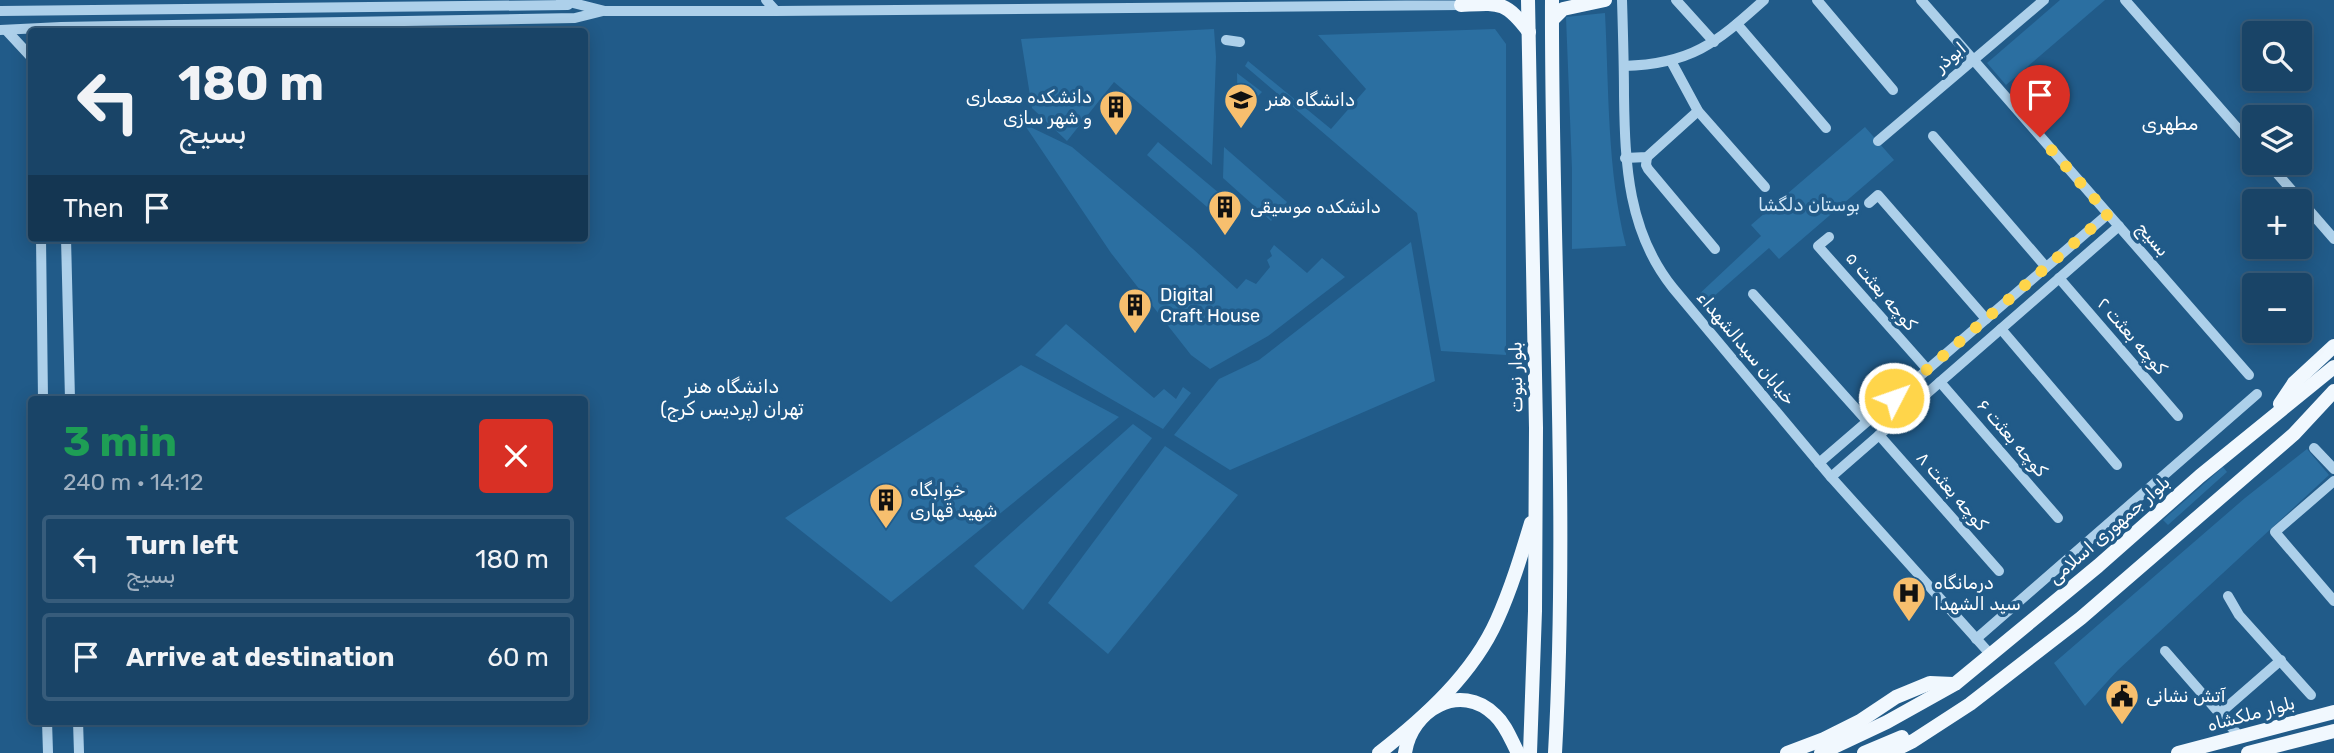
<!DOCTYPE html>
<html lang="en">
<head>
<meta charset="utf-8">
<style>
  :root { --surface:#194467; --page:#224b6d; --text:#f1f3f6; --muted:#9fb0c0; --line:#375c7b }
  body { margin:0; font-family:Rubik,Cairo,sans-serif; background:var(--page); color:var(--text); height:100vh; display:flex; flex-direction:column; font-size:26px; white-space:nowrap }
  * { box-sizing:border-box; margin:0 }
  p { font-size:23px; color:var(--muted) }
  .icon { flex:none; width:38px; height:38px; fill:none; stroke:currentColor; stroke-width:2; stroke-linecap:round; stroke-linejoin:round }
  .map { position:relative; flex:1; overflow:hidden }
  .panel { position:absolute; left:28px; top:396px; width:560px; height:329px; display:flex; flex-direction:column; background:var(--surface); border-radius:7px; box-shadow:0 4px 18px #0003,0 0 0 2px var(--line) }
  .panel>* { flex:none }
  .banner { position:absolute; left:28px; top:28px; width:560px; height:214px; border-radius:7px; box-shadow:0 4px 18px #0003,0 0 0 2px var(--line); background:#194467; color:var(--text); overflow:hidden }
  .fabs { position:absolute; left:2242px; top:21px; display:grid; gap:14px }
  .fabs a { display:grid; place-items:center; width:70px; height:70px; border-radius:7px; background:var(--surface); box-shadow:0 4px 18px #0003,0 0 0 2px var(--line); font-size:35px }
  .pin { position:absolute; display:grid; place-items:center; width:60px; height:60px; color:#fff; margin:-72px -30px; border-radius:50% 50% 50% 0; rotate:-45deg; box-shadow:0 0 7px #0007 }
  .pin .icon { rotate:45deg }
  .me { position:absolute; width:77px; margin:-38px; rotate:49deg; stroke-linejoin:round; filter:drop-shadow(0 0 5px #0008) }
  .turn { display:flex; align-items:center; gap:24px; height:147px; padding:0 35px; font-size:32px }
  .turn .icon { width:91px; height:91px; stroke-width:2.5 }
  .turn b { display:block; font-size:49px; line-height:60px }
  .then { display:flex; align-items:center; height:66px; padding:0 35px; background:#0003; gap:14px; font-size:26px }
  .round { display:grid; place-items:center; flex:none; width:74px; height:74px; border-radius:7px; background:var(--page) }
  .overview { display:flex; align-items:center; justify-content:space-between; height:119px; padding:0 35px }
  h1 { font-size:42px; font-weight:700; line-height:52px; color:#1e9e55 }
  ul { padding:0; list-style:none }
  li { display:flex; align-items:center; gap:21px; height:88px; margin:0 14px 10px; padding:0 21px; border:4px solid var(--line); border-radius:7px }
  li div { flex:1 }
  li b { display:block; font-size:26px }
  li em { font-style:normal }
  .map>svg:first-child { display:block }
  .green { fill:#2b6fa1 }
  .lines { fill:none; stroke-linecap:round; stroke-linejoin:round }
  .minor { stroke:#add0ea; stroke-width:10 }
  .major { stroke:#f1f8fe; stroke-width:14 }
  .major-bridge { stroke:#f1f8fe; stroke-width:14 }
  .route { stroke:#ffd54a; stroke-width:12; stroke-dasharray:0 21.6 }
  .labels { text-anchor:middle; stroke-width:7; stroke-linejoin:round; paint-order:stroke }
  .street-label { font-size:18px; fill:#fff; stroke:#215b89 }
  .poi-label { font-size:18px; fill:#fff; stroke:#215b89; text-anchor:start }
  .park-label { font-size:18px; fill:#d1e7f8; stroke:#215b89 }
  .neighbourhood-label { font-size:19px; fill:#fff; stroke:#215b89 }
</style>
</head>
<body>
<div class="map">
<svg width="2334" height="753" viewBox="0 0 2334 753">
  <rect width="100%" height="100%" fill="#215b89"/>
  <g class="green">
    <polygon points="2060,0 2105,0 2006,85 1987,63"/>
    <path d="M1605,13C1609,90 1607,170 1626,246L1572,249V169L1566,17Z"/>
    <polygon points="1214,29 1216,57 1212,165 1114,82 1067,141 1032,108 1021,39"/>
    <polygon points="1495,29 1506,44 1506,355 1441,351 1417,213 1245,66 1248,61 1331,129 1366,89 1318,35"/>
    <polygon points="1237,73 1262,92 1238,116"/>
    <polygon points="1024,124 1072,147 1193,249 1237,289 1246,279 1256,284 1270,267 1267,260 1272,256 1270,251 1274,245 1307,273 1322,258 1345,277 1268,336 1210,369 1191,355 1111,253"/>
    <polygon points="1865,127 1894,160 1779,259 1769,248 1704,305 1696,297 1761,236 1751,225"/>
    <polygon points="1158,142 1219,193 1207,207 1147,155"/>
    <polygon points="1224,147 1287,202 1271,221 1223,178"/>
    <polygon points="1411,242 1435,381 1230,470 1174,435 1219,379 1259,360"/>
    <polygon points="1066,324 1154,398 1164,389 1176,399 1183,387 1191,393 1163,429 1035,355"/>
    <polygon points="1021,365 1119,417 891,602 785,518"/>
    <polygon points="1133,424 1152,438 1023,610 974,566"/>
    <polygon points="1165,446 1238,495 1108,654 1048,603"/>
    <polygon points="2307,449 2329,475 2118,670 2085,706 2054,663 2245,498"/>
    <polygon points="2223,467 2227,472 2168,525 2163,520"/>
  </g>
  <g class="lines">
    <g class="minor">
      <polyline points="561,0 605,11 776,11 1461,5 1462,0"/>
      <polyline points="766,0 776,11"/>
      <path d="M1622,0C1623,32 1624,64 1624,96C1625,165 1628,232 1673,288L1831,477L1991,655"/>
      <polyline points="1676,0 1714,42"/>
      <polyline points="1817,0 1893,90"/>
      <polyline points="1921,0 2249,375"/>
      <polyline points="2125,0 2254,147"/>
      <polyline points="0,11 568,5"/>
      <polyline points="1737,24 1826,128"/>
      <polyline points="0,30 61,27 575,18 603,11"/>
      <polyline points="6,30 32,58"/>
      <polyline points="1226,40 1240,42"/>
      <polyline points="1671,61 1698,111 1765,187"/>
      <path d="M1624,66C1691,64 1715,44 1764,0"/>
      <polyline points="1933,136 2046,267"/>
      <polyline points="1878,141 2044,0"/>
      <polyline points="1647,157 1646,165 1648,169 1715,249"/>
      <polyline points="1625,158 1647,157 1698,111"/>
      <polyline points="2268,163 2334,239"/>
      <polyline points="1869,203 1878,195 1986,319"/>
      <polyline points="1829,237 1818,246 1927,369"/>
      <polyline points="41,238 43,399"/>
      <polyline points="66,238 70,399"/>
      <polyline points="2059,278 2178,416"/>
      <polyline points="1753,294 1867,421"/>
      <polyline points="2001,329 2117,465"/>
      <polyline points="1940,382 2058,518"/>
      <polyline points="1879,435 1999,571"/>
      <polyline points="2314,448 2334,469"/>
      <polyline points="1819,463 2108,214"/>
      <polyline points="1831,477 2119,226"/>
      <polyline points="2334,481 2275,532 2334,601"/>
      <polyline points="2228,596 2239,615 2311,695"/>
      <polyline points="1976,639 2257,394"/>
      <polyline points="2165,651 2240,737"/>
      <polyline points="2219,714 2281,660"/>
      <polyline points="47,721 48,753"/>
      <polyline points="78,721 79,753"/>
    </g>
    <g class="major">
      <polyline points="1528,0 1536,428 1535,611 1530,753"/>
      <path d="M1552,0C1551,251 1569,502 1555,753"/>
      <path d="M1461,5C1499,3 1505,0 1529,32"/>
      <polyline points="1552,20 1563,9 1605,0"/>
      <polyline points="2280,404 2294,383 2334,346"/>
      <path d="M1379,753C1425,717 1473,674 1497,620C1511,589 1521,556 1531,523"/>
      <polyline points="1787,753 1824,739 1860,721 1896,697 1930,683 1953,684"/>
      <polyline points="1821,753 1887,722 1955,684 2098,566 2200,476 2334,367"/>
      <polyline points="1864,753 1902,737"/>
      <polyline points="1889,753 1913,741 1970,704 2081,618 2294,434 2334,391"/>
      <polyline points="2178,753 2334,712"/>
      <polyline points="2248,753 2334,731"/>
    </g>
    <path class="major-bridge" d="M1405,753C1411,710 1460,681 1495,715C1506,725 1511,740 1518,753"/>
  </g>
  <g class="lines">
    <polyline class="route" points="1894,398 2108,214 2040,137"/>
  </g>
  <defs>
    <g id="university-pin" transform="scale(1.75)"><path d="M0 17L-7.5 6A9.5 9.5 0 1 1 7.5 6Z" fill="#f7bf6e" stroke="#215b89"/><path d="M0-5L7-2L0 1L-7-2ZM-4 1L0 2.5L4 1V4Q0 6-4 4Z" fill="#111"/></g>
    <g id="building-pin" transform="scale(1.75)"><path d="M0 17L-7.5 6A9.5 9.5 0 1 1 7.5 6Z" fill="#f7bf6e" stroke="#215b89"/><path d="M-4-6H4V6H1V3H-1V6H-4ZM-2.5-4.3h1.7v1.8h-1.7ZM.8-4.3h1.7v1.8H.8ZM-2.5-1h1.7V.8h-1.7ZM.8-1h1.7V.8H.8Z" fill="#111"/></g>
    <g id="hospital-pin" transform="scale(1.75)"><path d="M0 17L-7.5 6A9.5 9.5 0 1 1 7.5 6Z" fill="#f7bf6e" stroke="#215b89"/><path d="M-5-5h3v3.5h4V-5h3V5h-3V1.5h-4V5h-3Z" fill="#111"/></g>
    <g id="civic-pin" transform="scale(1.75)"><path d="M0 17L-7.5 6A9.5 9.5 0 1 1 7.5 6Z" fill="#f7bf6e" stroke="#215b89"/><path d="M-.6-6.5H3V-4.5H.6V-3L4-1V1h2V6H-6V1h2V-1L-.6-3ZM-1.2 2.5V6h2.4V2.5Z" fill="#111"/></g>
  </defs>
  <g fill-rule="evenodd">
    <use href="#university-pin" x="1241" y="100"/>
    <use href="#building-pin" x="1116" y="107"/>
    <use href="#building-pin" x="1225" y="207"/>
    <use href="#building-pin" x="1135" y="305"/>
    <use href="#building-pin" x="886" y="500"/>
    <use href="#hospital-pin" x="1909" y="593"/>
    <use href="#civic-pin" x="2122" y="696"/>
  </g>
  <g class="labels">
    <g class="street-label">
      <text transform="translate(1950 57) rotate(-40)" y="6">ابوذر</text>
      <text transform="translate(2153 239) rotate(49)" y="6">بسیج</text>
      <text transform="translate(1881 291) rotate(49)" y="6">کوچه بعثت ۵</text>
      <text transform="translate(2132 336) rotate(49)" y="6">کوچه بعثت ۲</text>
      <text transform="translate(1746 348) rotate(50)" y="6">خیابان سیدالشهداء</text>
      <text transform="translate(1516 377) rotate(-91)" y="6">بلوار نبوت</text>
      <text transform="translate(2012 438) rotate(49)" y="6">کوچه بعثت ۶</text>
      <text transform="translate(1952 491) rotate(49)" y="6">کوچه بعثت ۸</text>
      <text transform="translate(2109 530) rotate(-41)" y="6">بلوار جمهوری اسلامی</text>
      <text transform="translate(2251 714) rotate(-15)" y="6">بلوار ملکشاه</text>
    </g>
    <g class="poi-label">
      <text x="1092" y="103" text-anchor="end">دانشکده معماری<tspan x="1092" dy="21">و شهر سازی</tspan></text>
      <text x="1266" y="106">دانشگاه هنر</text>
      <text x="1250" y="213">دانشکده موسیقی</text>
      <text x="1160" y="301">Digital<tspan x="1160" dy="21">Craft House</tspan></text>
      <text x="910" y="496">خوابگاه<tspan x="910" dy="21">شهید قهاری</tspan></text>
      <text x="1934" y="589">درمانگاه<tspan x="1934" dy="21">سید الشهدا</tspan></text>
      <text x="2146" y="702">آتش نشانی</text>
    </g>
    <g class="park-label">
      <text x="1809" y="211">بوستان دلگشا</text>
    </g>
    <g class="neighbourhood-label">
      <text x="2170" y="130">مطهری</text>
      <text x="732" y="393">دانشگاه هنر<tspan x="732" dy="22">تهران (پردیس کرج)</tspan></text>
    </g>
  </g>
</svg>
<div class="fabs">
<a><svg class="icon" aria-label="search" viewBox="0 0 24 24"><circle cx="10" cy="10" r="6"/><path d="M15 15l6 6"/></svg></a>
<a><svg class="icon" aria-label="layers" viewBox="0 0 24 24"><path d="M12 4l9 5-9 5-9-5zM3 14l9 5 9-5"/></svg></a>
<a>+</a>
<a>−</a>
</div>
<div class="pin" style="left:2040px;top:137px;background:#d93025"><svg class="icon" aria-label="arrive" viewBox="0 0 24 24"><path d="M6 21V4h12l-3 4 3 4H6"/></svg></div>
<svg class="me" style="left:1894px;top:398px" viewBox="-20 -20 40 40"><circle r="17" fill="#ffd54a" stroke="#fff" stroke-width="3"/><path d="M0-11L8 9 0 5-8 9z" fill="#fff"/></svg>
<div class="banner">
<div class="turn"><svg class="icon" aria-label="left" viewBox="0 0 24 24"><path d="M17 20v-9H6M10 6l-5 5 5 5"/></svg><div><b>180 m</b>بسیج</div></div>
<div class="then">Then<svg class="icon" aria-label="arrive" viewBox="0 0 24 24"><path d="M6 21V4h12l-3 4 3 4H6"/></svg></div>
</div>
<section class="panel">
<div class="overview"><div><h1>3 min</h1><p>240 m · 14:12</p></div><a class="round" style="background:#d93025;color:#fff"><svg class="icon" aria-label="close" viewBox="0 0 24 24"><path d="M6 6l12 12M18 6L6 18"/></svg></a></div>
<ul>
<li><svg class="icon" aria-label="left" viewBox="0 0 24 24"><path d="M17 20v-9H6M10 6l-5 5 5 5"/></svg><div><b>Turn left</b><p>بسیج</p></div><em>180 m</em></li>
<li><svg class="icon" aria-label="arrive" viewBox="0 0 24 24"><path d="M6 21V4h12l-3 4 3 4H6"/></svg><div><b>Arrive at destination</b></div><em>60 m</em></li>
</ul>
</section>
</div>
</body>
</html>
